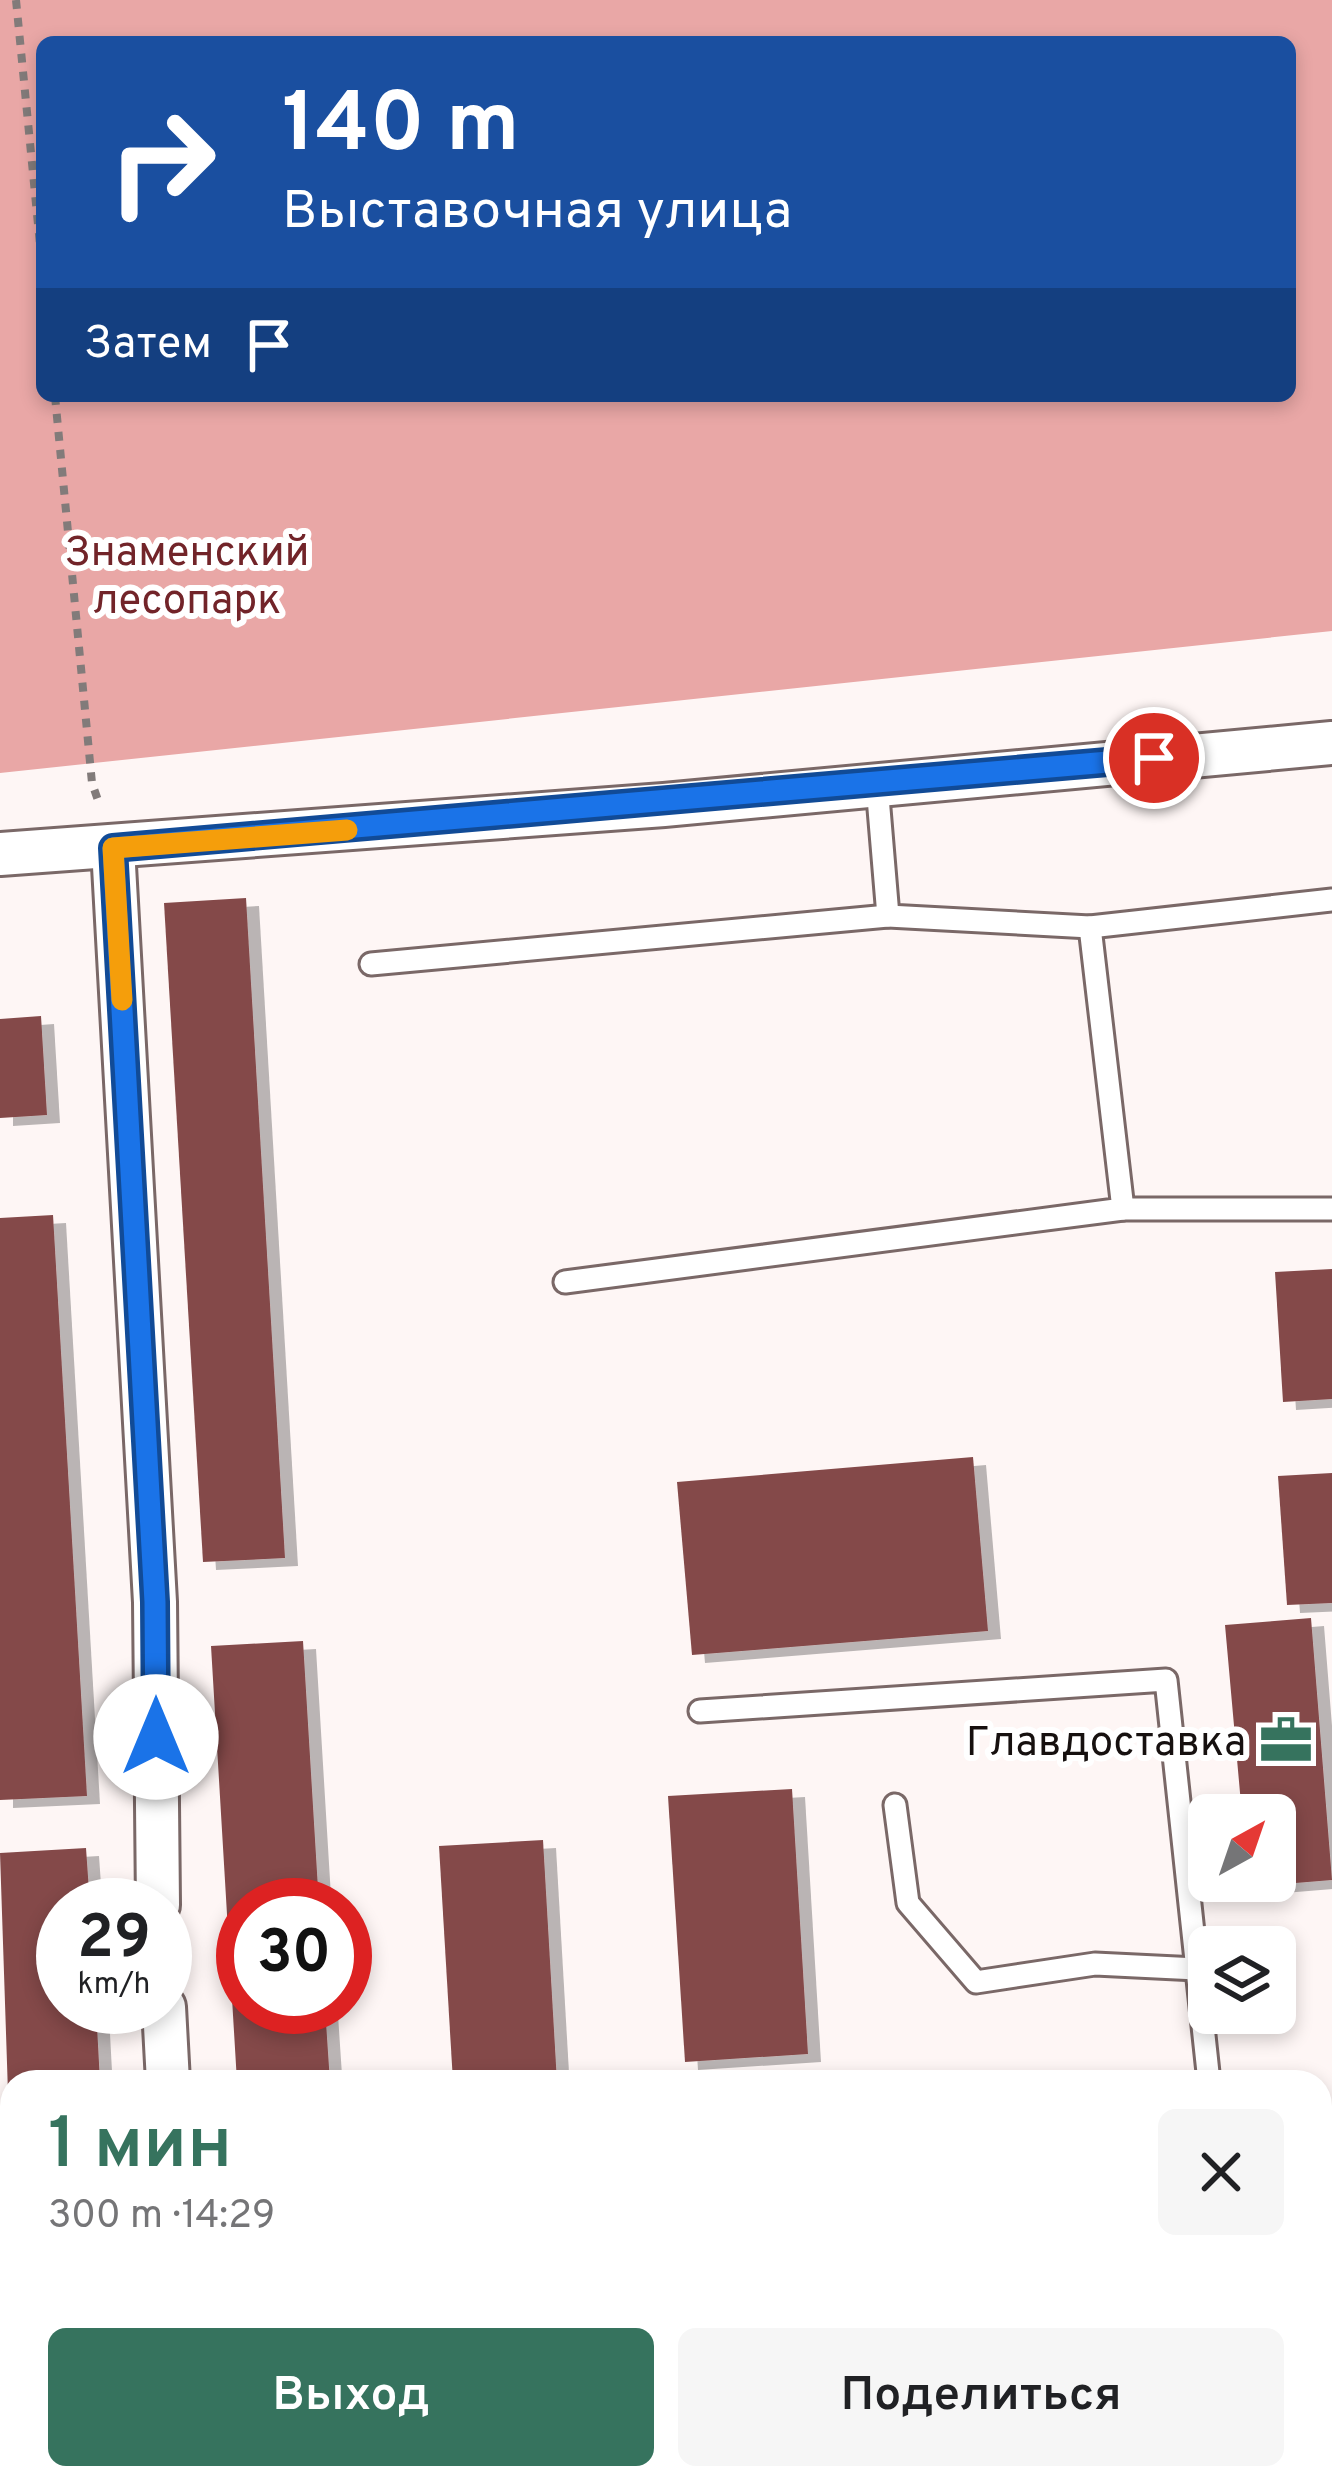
<!DOCTYPE html>
<html lang="ru">
<head>
<meta charset="utf-8">
<style>
  :root { --surface:#fff; --page:#f6f6f6; --text:#202124; --muted:#757577; --accent:#36735e }
  body { margin:0; font-family:Overpass,sans-serif; background:var(--page); color:var(--text); height:100vh; display:flex; flex-direction:column; font-size:45px; white-space:nowrap }
  * { box-sizing:border-box; margin:0 }
  p { font-size:39px; color:var(--muted) }
  .icon { flex:none; width:66px; height:66px; fill:none; stroke:currentColor; stroke-width:2; stroke-linecap:round; stroke-linejoin:round }
  .map { position:relative; flex:1; overflow:hidden }
  .details { position:absolute; left:0px; top:2070px; width:1332px; height:420px; display:flex; flex-direction:column; background:var(--surface); border-radius:36px 36px 0 0; box-shadow:0 6px 18px #0003 }
  .details>* { flex:none }
  .top-card { position:absolute; left:36px; top:36px; width:1260px; height:366px; border-radius:18px; box-shadow:0 6px 18px #0003; background:#1a4fa0; color:#fff; overflow:hidden }
  .needle { width:78px; rotate:40deg }
  .controls { position:absolute; left:1188px; top:1794px; display:grid; gap:24px }
  .controls a { display:grid; place-items:center; width:108px; height:108px; border-radius:18px; background:var(--surface); box-shadow:0 6px 18px #0003; font-size:60px }
  .speed { position:absolute; left:36px; top:1878px; display:flex; gap:24px; font-size:60px; font-weight:700; text-align:center }
  .speed>* { display:grid; place-content:center; width:156px; height:156px; border-radius:50%; background:var(--surface); box-shadow:0 6px 18px #0003; line-height:1 }
  .speed small { font-size:30px; font-weight:400 }
  .speed .limit { border:18px solid #d22; background:#fff; color:#111 }
  .pin { position:absolute; display:grid; place-items:center; width:102px; height:102px; color:#fff; margin:-51px; border:6px solid #fff; border-radius:50%; box-shadow:0 3px 12px #0007 }
  .me { position:absolute; width:132px; margin:-66px; rotate:0deg; stroke-linejoin:round; filter:drop-shadow(0 0 9px #0008) }
  .turn { display:flex; align-items:center; gap:42px; height:252px; padding:0 48px; font-size:54px }
  .turn .icon { width:156px; height:156px; stroke-width:2.5 }
  .turn b { display:block; font-size:84px; line-height:102px }
  .then { display:flex; align-items:center; height:114px; padding:0 48px; background:#0003; gap:24px; font-size:45px }
  .round { display:grid; place-items:center; flex:none; width:126px; height:126px; border-radius:18px; background:var(--page) }
  .head { display:flex; align-items:center; justify-content:space-between; height:204px; padding:0 48px }
  h1 { font-size:72px; font-weight:600; line-height:90px; color:var(--accent) }
  .primary-button { display:flex; gap:24px; margin-top:auto; padding:24px 48px }
  .primary-button a { flex:1; height:138px; border-radius:18px; background:var(--accent); color:#fff; font-size:48px; font-weight:600; line-height:138px; text-align:center }
  .primary-button a+a { background:var(--page); color:var(--text) }
  .map>svg:first-child { display:block }
  .forest { fill:#e9a7a6; fill-rule:evenodd }
  .building { fill:#844a4a; filter:url(#shadow) }
  .lines { fill:none; stroke-linecap:round; stroke-linejoin:round }
  .lane-casing { stroke:#7a6867; stroke-width:27 }
  .street-casing { stroke:#7a6867; stroke-width:48 }
  .path { stroke:#827b7a; stroke-width:8; stroke-dasharray:9 9; stroke-linecap:butt }
  .lane { stroke:#fff; stroke-width:21 }
  .street { stroke:#fff; stroke-width:42 }
  .route-casing { stroke:#114b97; stroke-width:30 }
  .route { stroke:#1a73e8; stroke-width:21 }
  .slow { stroke:#f59e0b; stroke-width:21 }
  .labels { text-anchor:middle; stroke-width:12; stroke-linejoin:round; paint-order:stroke }
  .park-label { font-size:42px; fill:#722429; stroke:#fff }
  .poi-label { font-size:42px; fill:#16100f; stroke:#fff; text-anchor:end }
</style>
</head>
<body>
<div class="map">
<svg width="1332" height="2490" viewBox="0 0 1332 2490">
  <defs>
    <filter id="shadow"><feDropShadow dx="13" dy="8" stdDeviation="0" flood-color="#0004"/></filter>
  </defs>
  <rect width="100%" height="100%" fill="#fef6f5"/>
  <path class="forest" d="M0,0H1332V631L0,773ZM42,42H1290V396H42Z"/>
  <g class="building">
    <polygon points="246,898 285,1558 203,1562 164,903"/>
    <polygon points="41,1016 47,1115 0,1118 0,1019"/>
    <polygon points="53,1215 87,1796 0,1800 0,1218"/>
    <polygon points="1332,1269 1332,1399 1283,1402 1275,1272"/>
    <polygon points="973,1457 988,1631 692,1655 677,1482"/>
    <polygon points="1332,1473 1332,1603 1287,1605 1278,1476"/>
    <polygon points="1311,1618 1332,1880 1248,1887 1248,1881 1275,1881 1275,1815 1242,1815 1225,1625"/>
    <polygon points="303,1641 319,1905 243,1905 243,2007 325,2007 330,2082 237,2082 211,1646"/>
    <polygon points="792,1789 808,2054 685,2062 668,1796"/>
    <polygon points="543,1840 557,2082 453,2082 439,1846"/>
    <polygon points="86,1848 90,1905 63,1905 63,2007 96,2007 100,2082 12,2082 8,2093 0,1853"/>
    <polygon points="1165,2480 1165,2490 1062,2490 1062,2486"/>
  </g>
  <g class="lines">
    <g class="lane-casing">
      <g id="lane">
        <polyline points="877,785 888,916 1090,927 1332,900"/>
        <polyline points="371,964 888,916"/>
        <polyline points="1123,1209 1332,1209"/>
        <polyline points="565,1282 1123,1209 1090,927"/>
        <polyline points="700,1711 1166,1680 1209,2082"/>
        <polyline points="895,1805 908,1903 976,1982 1095,1964 1197,1969"/>
        <polyline points="1320,2324 1332,2323"/>
        <polyline points="348,2490 565,2483"/>
      </g>
    </g>
    <g class="street-casing">
      <g id="street">
        <polyline points="113,848 155,1602 158,1905"/>
        <polyline points="0,854 664,805 1332,743"/>
        <polyline points="164,2007 168,2082"/>
        <polyline points="188,2478 188,2490"/>
      </g>
    </g>
    <g class="path">
      <polyline points="16,0 42,265"/>
      <polyline points="55,396 92,783 100,806"/>
    </g>
    <use href="#lane" class="lane"/>
    <use href="#street" class="street"/>
  </g>
  <g class="lines">
    <g class="route-casing">
      <polyline id="route" points="156,1737 155,1602 113,848 1154,758"/>
    </g>
    <use href="#route" class="route"/>
    <polyline class="slow" points="122,1000 113,848 347,830"/>
  </g>
  <defs>
    <g id="office-bare" transform="scale(4.14)"><path d="M-6-3h4V-5.5h4V-3h4V5H-6ZM-1-4.5V-3h2v-1.5ZM-6 0V1H6V0Z" fill="#36735e" stroke="#fff" stroke-width="2.5" paint-order="stroke"/></g>
  </defs>
  <g fill-rule="evenodd">
    <use href="#office-bare" x="1286" y="1740"/>
  </g>
  <g class="labels">
    <g class="park-label">
      <text x="187" y="565">Знаменский<tspan x="187" dy="48">лесопарк</tspan></text>
    </g>
    <g class="poi-label">
      <text x="1246" y="1755">Главдоставка</text>
    </g>
  </g>
</svg>
<div class="controls">
<a><svg class="needle" viewBox="-14 -14 28 28"><path d="M0-13l5 13h-10z" fill="#e53935"/><path d="M0 13l5-13h-10z" fill="#757577"/></svg></a>
<a><svg class="icon" aria-label="layers" viewBox="0 0 24 24"><path d="M12 4l9 5-9 5-9-5zM3 14l9 5 9-5"/></svg></a>
</div>
<div class="speed"><div>29<small>km/h</small></div><div class="limit">30</div></div>
<div class="pin" style="left:1154px;top:758px;background:#d93025"><svg class="icon" aria-label="arrive" viewBox="0 0 24 24"><path d="M6 21V4h12l-3 4 3 4H6"/></svg></div>
<svg class="me" style="left:156px;top:1737px" viewBox="-20 -20 40 40"><circle r="19" fill="#fff"/><path d="M0-13L10 11 0 6-10 11z" fill="#1a73e8"/></svg>
<div class="top-card">
<div class="turn"><svg class="icon" aria-label="right" viewBox="0 0 24 24"><path d="M7 20v-9h11M14 6l5 5-5 5"/></svg><div><b>140 m</b>Выставочная улица</div></div>
<div class="then">Затем<svg class="icon" aria-label="arrive" viewBox="0 0 24 24"><path d="M6 21V4h12l-3 4 3 4H6"/></svg></div>
</div>
<section class="details">
<div class="head"><div><h1>1 мин</h1><p>300 m · 14:29</p></div><a class="round"><svg class="icon" aria-label="close" viewBox="0 0 24 24"><path d="M6 6l12 12M18 6L6 18"/></svg></a></div>
<div class="primary-button"><a>Выход</a><a>Поделиться</a></div>
</section>
</div>
</body>
</html>
